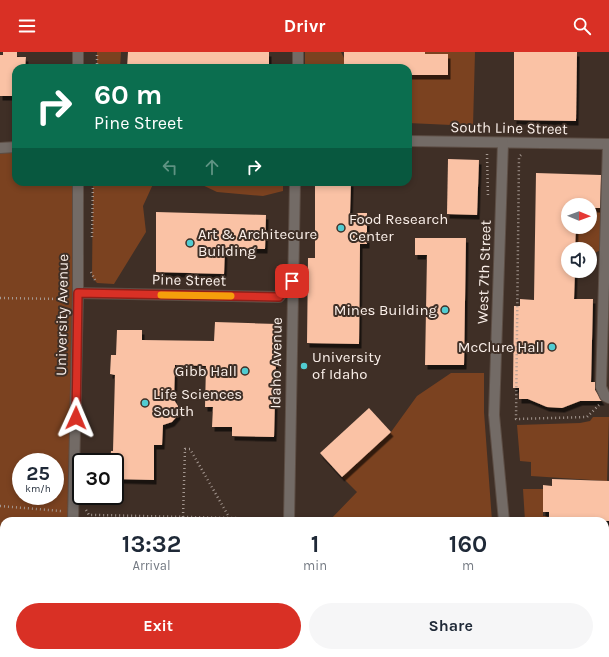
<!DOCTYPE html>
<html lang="en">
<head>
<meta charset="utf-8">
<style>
  :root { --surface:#fff; --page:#f6f6f7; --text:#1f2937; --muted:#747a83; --accent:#d93025 }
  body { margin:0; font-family:Karla,sans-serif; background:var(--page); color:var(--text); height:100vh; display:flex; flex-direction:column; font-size:15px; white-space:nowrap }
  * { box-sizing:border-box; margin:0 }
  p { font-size:13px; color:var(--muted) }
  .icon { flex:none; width:22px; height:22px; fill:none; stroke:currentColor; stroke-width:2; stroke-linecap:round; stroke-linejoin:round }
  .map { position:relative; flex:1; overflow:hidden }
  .drawer { position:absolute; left:0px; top:465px; width:609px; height:140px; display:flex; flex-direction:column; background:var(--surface); border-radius:12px 12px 0 0; box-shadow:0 2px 6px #0003 }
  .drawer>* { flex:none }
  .banner { position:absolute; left:12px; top:12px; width:400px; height:122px; border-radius:12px; box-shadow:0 2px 6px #0003; background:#0b6e4f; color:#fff; overflow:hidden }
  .needle { width:26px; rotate:91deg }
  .fabs { position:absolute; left:561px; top:146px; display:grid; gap:8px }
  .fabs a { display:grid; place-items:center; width:36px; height:36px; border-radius:50%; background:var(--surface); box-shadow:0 2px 6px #0003; font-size:20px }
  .speed { position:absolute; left:12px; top:401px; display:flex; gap:8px; font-size:20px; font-weight:700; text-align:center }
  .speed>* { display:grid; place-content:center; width:52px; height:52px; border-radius:50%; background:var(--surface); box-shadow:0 2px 6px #0003; line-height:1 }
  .speed small { font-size:10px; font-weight:400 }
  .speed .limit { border:2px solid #111; border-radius:6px; background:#fff; color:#111 }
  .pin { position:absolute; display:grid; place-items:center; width:34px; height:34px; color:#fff; margin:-17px; border-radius:8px; box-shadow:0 2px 6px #0006 }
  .me { position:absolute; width:44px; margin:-22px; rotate:1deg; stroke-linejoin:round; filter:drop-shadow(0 0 3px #0008) }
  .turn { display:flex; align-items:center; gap:14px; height:84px; padding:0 16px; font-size:18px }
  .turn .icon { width:52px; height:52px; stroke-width:2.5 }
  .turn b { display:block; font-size:28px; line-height:34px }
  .lanes { display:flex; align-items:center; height:38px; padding:0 16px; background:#0003; justify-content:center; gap:20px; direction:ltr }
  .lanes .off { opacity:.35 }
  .eta { display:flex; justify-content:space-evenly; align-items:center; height:68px; text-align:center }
  .eta b { font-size:24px; font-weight:700; line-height:28px }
  .primary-button { display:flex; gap:8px; margin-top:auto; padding:8px 16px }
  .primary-button a { flex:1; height:46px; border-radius:24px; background:var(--accent); color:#fff; font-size:16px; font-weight:700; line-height:46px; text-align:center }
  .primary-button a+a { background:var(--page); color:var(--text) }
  header { display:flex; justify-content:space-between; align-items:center; height:52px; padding:0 16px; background:var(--accent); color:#fff; font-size:18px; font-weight:700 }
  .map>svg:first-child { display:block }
  .green { fill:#7b4220; fill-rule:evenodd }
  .building { fill:#fac2a5; filter:url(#shadow) }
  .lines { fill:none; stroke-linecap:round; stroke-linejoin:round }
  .minor-casing { stroke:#5d4e45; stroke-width:12 }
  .path { stroke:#a59891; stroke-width:2.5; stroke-dasharray:1 3; stroke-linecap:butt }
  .minor { stroke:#736b66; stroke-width:10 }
  .route-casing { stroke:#8d1f18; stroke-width:10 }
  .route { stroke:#d93025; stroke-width:7 }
  .slow { stroke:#f59e0b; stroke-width:7 }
  .poi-dot { fill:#51ccd1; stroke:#3f2f26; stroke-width:1.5 }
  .labels { text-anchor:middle; stroke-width:4; stroke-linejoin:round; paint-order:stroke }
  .street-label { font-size:15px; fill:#fbf0ea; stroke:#3f2f26 }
  .poi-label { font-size:15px; fill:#fbf0ea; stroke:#3f2f26; text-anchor:start }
</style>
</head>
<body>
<header><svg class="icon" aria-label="menu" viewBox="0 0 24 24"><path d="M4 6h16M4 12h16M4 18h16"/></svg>Drivr<svg class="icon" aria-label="search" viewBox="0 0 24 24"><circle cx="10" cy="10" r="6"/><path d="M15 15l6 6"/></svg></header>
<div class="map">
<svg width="609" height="605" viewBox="0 0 609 605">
  <defs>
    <filter id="shadow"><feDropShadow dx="2.5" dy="4.5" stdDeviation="0" flood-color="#0009"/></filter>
  </defs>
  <rect width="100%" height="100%" fill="#3f2f26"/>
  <g class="green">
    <polygon points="97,0 121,0 120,16 97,16"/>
    <polygon points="305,0 341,0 349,16 305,16"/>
    <polygon points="425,0 475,0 473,74 408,71 409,23 448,23 448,2 425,2"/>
    <path d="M16,95V130H78L73,469H4V601H72V605H0V96ZM21,410H55V444H21Z"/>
    <polygon points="93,130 154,130 143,154 146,180 114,232 97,231 92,225"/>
    <polygon points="196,130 283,130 283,139 263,144 217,140"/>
    <polygon points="590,156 602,156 601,198 590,203 590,197 575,197 576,175 590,175"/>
    <polygon points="451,321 484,321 484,360 492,469 329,469 357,440 342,425 391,380 417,344"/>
    <polygon points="593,365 609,365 607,429 531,424 531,410 520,409 517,373 580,371 590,369"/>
    <polygon points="523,437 543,437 543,464 547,464 546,469 525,469"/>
  </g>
  <g class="building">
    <polygon points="3,0 17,0 17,5 26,5 25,16 16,16 16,44 0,44 0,3 3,3"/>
    <polygon points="128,0 269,0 269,16 127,16"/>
    <polygon points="344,0 425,0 425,2 448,2 448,23 408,23 408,16 344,16"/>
    <polygon points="514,0 577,0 576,69 514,68"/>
    <polygon points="448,107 479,108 477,163 447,162"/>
    <polygon points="536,121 601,123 600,156 590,156 590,153 568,153 568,175 576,175 575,197 568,197 568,219 575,219 574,247 593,247 591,330 595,330 595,338 602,349 580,349 562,356 547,355 528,347 519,347 519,336 513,336 514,254 520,254 520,247 534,248"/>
    <polygon points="315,130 351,130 350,161 367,161 367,192 360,192 359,292 307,291 308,206 315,206"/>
    <polygon points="156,160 266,163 265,197 225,196 224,222 156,220"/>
    <polygon points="415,186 466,186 464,313 425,313 427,203 415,203"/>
    <polygon points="215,270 277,272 274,385 232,384 232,375 212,375 213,355 205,355 206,314 175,313 174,348 178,354 178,363 172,370 163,373 162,393 154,393 154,428 115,427 115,410 110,410 111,399 113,399 115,323 110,322 111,303 116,303 117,278 142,278 142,288 214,289"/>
    <polygon points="369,356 391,380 342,425 320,401"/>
    <polygon points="552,427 609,429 609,469 549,468 549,460 543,460 543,433 552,434"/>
  </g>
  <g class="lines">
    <g class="minor-casing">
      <g id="minor">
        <polyline points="78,0 78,16"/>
        <polyline points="298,16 298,0"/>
        <polyline points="408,89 609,92"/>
        <polyline points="503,91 494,363 504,469"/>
        <polyline points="608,92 601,335 605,344 609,346"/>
        <polyline points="0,96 16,95"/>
        <polyline points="78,241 279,245 292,229"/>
        <polyline points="73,469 78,241 78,130"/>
        <polyline points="289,469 295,130"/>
        <polyline points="605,496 609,496"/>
        <polyline points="605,594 609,594"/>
        <polyline points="513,601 513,605"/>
        <polyline points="72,605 72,601"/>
        <polyline points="285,605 285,601"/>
      </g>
    </g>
    <g class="path">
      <polyline points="97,16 97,0"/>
      <polyline points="487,102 488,145"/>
      <polyline points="521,103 519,105 516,367 587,365 599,353"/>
      <polyline points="92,185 93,130"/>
      <polyline points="91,220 96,230"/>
      <polyline points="0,246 60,247 67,245"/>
      <polyline points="0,454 61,459"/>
      <polyline points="86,458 89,463 95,463 279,467"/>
      <polyline points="183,465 185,397 190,397 229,465"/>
      <polyline points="0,593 4,599"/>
      <polyline points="5,601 8,605"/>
    </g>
    <use href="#minor" class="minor"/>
  </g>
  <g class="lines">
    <g class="route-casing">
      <polyline id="route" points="76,366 78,241 279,245 292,229"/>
    </g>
    <use href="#route" class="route"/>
    <polyline class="slow" points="161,243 231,244"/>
  </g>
  <g class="poi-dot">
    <circle cx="341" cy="176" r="4"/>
    <circle cx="190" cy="191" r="4"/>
    <circle cx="445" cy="258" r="4"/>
    <circle cx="552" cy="295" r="4"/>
    <circle cx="304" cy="314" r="4"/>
    <circle cx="245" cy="319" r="4"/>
    <circle cx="145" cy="351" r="4"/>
  </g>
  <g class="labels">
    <g class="street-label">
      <text transform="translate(509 76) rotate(1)" y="5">South Line Street</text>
      <text transform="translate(484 220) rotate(-88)" y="5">West 7th Street</text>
      <text transform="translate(189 228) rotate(1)" y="5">Pine Street</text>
      <text transform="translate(62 263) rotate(-89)" y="5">University Avenue</text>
      <text transform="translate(276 311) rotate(-89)" y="5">Idaho Avenue</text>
    </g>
    <g class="poi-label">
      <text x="349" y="172">Food Research<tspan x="349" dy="17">Center</tspan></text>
      <text x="198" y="187">Art &amp; Architecure<tspan x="198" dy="17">Building</tspan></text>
      <text x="437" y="263" text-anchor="end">Mines Building</text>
      <text x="544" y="300" text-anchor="end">McClure Hall</text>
      <text x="312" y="310">University<tspan x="312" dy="17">of Idaho</tspan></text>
      <text x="237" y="324" text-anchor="end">Gibb Hall</text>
      <text x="153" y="347">Life Sciences<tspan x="153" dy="17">South</tspan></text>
    </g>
  </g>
</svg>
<div class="fabs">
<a><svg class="needle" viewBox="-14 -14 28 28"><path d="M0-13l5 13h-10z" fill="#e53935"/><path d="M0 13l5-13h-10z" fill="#747a83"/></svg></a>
<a><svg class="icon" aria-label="sound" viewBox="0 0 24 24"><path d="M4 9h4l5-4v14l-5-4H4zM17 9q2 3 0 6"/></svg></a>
</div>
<div class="speed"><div>25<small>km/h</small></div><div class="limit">30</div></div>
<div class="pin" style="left:292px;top:229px;background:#d93025"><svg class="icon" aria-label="arrive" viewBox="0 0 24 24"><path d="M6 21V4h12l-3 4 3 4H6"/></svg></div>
<svg class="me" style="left:76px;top:366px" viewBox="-20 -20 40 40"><path d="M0-17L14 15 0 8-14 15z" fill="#d93025" stroke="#fff" stroke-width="4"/></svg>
<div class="banner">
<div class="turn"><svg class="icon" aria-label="right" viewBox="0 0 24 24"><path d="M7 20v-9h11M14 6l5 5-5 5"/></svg><div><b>60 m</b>Pine Street</div></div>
<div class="lanes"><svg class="icon off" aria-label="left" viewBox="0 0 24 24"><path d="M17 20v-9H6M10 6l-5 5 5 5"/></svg><svg class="icon off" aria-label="ahead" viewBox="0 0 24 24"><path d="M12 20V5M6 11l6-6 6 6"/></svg><svg class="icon" aria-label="right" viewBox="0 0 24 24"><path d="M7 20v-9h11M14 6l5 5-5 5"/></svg></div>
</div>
<section class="drawer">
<div class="eta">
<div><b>13:32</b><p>Arrival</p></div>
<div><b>1</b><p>min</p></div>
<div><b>160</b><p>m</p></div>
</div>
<div class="primary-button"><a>Exit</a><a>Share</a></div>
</section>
</div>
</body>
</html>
